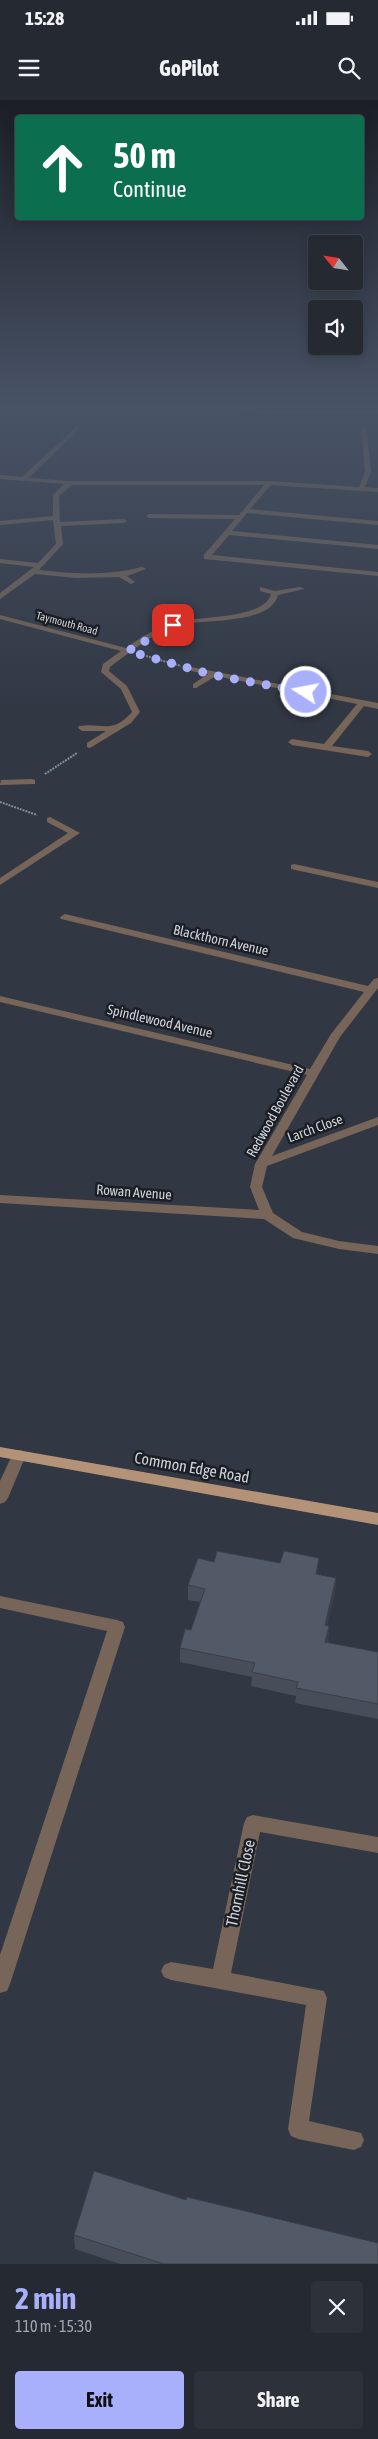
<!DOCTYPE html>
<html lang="en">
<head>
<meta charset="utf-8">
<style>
  :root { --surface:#252932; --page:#2d313a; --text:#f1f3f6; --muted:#a3a6ac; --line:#42454d; --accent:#a8b0fc }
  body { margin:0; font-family:"Asap Condensed",sans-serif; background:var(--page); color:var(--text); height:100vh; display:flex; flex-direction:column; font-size:19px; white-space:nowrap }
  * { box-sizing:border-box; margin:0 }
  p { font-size:16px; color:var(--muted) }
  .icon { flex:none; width:28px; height:28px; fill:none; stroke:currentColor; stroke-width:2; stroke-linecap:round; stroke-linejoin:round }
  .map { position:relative; height:2164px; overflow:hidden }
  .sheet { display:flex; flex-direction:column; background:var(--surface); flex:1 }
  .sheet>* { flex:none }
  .guide { position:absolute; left:15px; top:15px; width:349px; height:105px; border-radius:5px; box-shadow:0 2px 12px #0003,0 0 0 1px var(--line); background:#0b6e4f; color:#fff; overflow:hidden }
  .needle { width:32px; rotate:300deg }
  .buttons { position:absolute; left:308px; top:135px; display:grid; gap:10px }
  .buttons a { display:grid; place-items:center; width:55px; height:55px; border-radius:5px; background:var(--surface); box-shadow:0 2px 12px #0003,0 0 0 1px var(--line); font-size:25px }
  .pin { position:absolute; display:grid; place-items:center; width:42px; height:42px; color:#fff; margin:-21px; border-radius:10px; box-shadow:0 2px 8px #0006 }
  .me { position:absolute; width:55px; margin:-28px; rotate:281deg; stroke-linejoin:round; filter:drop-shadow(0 0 4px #0008) }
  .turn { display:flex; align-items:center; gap:18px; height:105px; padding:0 15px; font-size:22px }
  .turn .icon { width:65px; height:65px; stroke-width:2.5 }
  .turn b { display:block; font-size:35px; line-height:42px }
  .round { display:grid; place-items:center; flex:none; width:52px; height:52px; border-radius:5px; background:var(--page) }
  .head { display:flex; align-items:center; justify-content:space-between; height:85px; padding:0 15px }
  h1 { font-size:30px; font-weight:700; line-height:38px; color:var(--accent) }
  .button { display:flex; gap:10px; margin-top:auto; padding:10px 15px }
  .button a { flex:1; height:58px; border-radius:5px; background:var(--accent); color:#111; font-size:20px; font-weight:700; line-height:58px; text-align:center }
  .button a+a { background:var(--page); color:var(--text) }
  .status { display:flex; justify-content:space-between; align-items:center; height:35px; padding:0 25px; background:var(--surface); direction:ltr }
  .status svg { height:14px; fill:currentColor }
  header { display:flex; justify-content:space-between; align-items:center; height:65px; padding:0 15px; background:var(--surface); font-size:22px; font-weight:700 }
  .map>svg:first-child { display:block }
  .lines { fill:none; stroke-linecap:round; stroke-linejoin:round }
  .path { stroke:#878c96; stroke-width:2; stroke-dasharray:2 1; stroke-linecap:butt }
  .minor { fill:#766558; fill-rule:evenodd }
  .major { fill:#b39277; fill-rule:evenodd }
  .wall { fill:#474d59 }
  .shaded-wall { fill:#3a3f48 }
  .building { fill:#535a67; stroke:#3a3f48 }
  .route { stroke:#a8b0fc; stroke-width:9; stroke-dasharray:0 16.2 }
  .labels { text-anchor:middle; stroke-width:5; stroke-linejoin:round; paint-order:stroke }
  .far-street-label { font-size:11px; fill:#ced2da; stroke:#1b1e24 }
  .street-label { font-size:14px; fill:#ced2da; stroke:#1b1e24 }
  .near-street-label { font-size:16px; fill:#ced2da; stroke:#1b1e24 }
</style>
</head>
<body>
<div class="status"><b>15:28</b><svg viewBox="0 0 49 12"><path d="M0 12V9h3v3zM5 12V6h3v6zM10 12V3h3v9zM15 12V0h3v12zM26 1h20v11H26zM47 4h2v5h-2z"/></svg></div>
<header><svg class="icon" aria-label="menu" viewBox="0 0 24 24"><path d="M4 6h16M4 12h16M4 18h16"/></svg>GoPilot<svg class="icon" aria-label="search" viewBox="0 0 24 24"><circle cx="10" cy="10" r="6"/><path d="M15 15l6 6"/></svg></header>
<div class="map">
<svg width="378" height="2164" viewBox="0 0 378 2164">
  <rect width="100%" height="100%" fill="#313743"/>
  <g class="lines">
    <g class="path">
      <polyline points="146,556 181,566"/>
      <polyline points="45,674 77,653"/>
      <polyline points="0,702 37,715"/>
    </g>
    <g class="minor">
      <polygon points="224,309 378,309 378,313 266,314"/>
      <path d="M77,326L79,329L29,378L70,381H269L359,387L365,372L361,328L366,327L371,372L365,387L378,388V392L271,385L250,409L378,421V425L247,413L232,431L378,445V449L229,435L212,455L378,472V476L204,459V455L235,419L149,418L146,416L149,414L239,415L264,385H72L59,396L60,422L124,419L127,421L124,423L61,426L63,444L39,470C74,474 108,476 142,467L146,469L127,476L135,482L131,484L119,477L76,478L35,474L0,499V493L34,467L0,463V459L38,463L56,444L53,420L0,425V421L53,416V395L64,384L0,379V375L22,377Z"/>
      <path d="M260,487L275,491L300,487L304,489L278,495C270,526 201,518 176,526C151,535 130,552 110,567L109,571L127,586L140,612L131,623L90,648L87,647V643L106,631H82L78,628L79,626C104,622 111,635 132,612L121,589L101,572L103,564L121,551L0,519V515L126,548C140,538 157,527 174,522C196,516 264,520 271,494L260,491Z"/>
      <polygon points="191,567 378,603 378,609 364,606 332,646 368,651 372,654 368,657 292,645 288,642 292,639 324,644 357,604 216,576 196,588 193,588 193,584 208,574 191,571"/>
      <polygon points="32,679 35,680 35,684 0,685 1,680"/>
      <polygon points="50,717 80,733 0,785 0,778 68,733 47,722 47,718"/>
      <polygon points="294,764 378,782 378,788 291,769 291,765"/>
      <polygon points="65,814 368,886 374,879 378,878 378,888 340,937 272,1056 378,1017 378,1025 267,1066 262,1087 273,1113 302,1132 339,1141 378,1146 378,1154 339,1149 293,1138 264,1119 0,1103 0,1095 259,1110 250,1087 255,1064 307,975 0,902 0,896 310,969 331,934 364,892 61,819 60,817"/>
      <polygon points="19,1350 24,1351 26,1355 8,1398 5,1402 0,1404 0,1381 14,1351"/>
      <polygon points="0,1496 117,1520 123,1522 125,1527 10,1884 7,1891 0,1893 0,1855 107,1531 0,1508"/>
      <polygon points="253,1715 378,1737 378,1753 260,1732 231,1873 324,1891 327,1898 309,2021 361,2033 364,2040 361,2047 354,2050 298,2039 291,2036 288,2029 306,1905 171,1880 164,1877 161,1871 164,1865 171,1862 213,1869 244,1723 247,1717"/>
    </g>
    <polygon class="major" points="0,1347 378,1413 378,1425 0,1357"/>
  </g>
  <g class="wall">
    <polygon points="214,1462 280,1463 318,1474 336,1478 335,1492 327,1526 329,1526 328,1543 378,1552 378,1619 295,1603 296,1596 251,1586 252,1577 180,1562 180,1548 191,1530 200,1502 188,1500 188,1485"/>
    <polygon points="186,2100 378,2164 120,2164 75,2149 74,2135"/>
  </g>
  <g class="shaded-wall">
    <polygon points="319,1458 318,1473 315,1488 316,1474"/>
    <polygon points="336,1478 335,1492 324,1540 325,1525"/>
    <polygon points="329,1526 328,1541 324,1557 325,1542"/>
  </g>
  <g class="building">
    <polygon points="217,1451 280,1463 284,1451 319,1458 316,1474 336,1478 325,1525 329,1526 325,1542 378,1552 378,1604 296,1588 298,1582 252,1572 255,1563 180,1548 185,1529 191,1530 205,1489 188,1485 198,1458 214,1462"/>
    <polygon points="94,2071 186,2100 187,2097 378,2143 378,2164 164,2164 74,2135"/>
  </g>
  <linearGradient id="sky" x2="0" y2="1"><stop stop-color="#1b1e25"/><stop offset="0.5" stop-color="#485366"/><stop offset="1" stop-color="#485366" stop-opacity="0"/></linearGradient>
  <rect width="378" height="612" fill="url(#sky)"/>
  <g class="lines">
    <polyline class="route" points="173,525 128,551 213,575 306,592"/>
  </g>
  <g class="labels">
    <g class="far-street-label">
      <text transform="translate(67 523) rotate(15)" y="4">Taymouth Road</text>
    </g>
    <g class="street-label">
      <text transform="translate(221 840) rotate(13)" y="5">Blackthorn Avenue</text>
      <text transform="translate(160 921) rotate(13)" y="5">Spindlewood Avenue</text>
      <text transform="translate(275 1011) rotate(-61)" y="5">Redwood Boulevard</text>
      <text transform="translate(315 1028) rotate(-20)" y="5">Larch Close</text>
      <text transform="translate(134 1092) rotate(4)" y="5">Rowan Avenue</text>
    </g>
    <g class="near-street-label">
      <text transform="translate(192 1367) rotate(10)" y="6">Common Edge Road</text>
      <text transform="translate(240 1783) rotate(-78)" y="6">Thornhill Close</text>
    </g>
  </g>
</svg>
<div class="buttons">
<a><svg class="needle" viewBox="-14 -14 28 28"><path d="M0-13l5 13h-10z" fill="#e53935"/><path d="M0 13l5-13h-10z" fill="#a3a6ac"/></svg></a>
<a><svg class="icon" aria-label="sound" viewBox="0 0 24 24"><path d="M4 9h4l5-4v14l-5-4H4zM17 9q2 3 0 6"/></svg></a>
</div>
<div class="pin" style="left:173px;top:525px;background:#d93025"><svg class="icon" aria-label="arrive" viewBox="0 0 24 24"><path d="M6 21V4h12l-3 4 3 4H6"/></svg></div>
<svg class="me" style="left:306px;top:592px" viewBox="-20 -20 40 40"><circle r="17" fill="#a8b0fc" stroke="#fff" stroke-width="3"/><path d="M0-11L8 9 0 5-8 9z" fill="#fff"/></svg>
<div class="guide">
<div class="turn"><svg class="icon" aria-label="ahead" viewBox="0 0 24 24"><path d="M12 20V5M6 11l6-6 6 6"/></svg><div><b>50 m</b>Continue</div></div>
</div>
</div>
<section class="sheet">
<div class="head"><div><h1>2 min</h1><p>110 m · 15:30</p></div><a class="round"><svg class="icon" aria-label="close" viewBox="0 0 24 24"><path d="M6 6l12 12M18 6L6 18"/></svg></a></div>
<div class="button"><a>Exit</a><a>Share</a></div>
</section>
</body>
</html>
